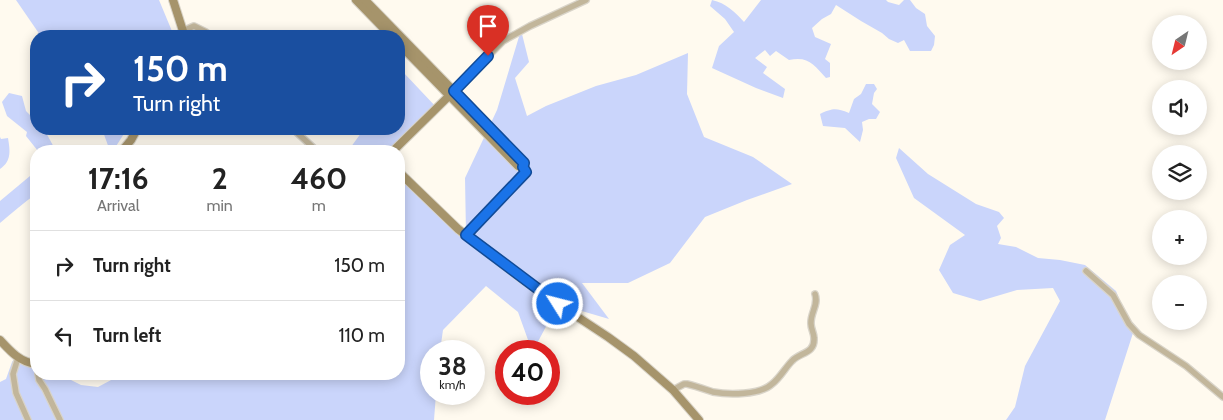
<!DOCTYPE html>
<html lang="en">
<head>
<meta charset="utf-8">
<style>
  :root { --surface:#fff; --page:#f6f6f6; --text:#222; --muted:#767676; --line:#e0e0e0 }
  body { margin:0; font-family:Cabin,sans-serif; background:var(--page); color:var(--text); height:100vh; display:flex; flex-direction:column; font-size:19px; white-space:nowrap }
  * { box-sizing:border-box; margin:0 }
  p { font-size:16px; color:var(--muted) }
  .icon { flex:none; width:28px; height:28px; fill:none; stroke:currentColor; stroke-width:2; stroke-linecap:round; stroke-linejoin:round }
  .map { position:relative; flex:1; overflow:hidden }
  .drawer { position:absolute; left:30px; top:145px; width:375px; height:235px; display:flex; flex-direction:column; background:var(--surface); border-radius:20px; box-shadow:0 2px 12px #0003 }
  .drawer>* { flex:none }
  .guide { position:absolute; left:30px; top:30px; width:375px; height:105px; border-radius:20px; box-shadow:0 2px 12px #0003; background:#1a4fa0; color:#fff; overflow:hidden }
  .needle { width:32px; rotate:215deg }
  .fabs { position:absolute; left:1152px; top:15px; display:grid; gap:10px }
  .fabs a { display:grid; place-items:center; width:55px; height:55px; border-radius:50%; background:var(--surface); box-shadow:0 2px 12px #0003; font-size:25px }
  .speed { position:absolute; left:420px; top:340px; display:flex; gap:10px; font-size:25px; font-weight:700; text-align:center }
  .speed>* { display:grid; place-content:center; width:65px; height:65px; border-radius:50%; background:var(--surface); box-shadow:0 2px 12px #0003; line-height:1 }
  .speed small { font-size:12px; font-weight:400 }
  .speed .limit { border:8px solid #d22; background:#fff; color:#111 }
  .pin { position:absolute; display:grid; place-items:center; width:42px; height:42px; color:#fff; margin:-51px -21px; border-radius:50% 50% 50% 0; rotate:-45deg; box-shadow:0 0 5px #0007 }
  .pin .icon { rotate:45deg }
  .me { position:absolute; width:55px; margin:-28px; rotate:306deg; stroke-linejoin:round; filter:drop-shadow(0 0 4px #0008) }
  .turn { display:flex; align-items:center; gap:18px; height:105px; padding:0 20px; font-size:22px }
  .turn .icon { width:65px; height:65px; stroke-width:2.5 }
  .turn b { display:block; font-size:35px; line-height:42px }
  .eta { display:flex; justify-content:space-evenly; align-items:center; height:85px; text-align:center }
  .eta b { font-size:30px; font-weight:700; line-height:35px }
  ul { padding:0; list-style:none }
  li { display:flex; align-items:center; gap:15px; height:70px; padding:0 20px; border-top:1px solid var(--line) }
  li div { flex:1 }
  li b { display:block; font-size:19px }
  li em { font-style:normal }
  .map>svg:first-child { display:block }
  .green { fill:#cad5fb }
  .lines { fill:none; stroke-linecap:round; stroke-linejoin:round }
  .street-casing { stroke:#d9d4c9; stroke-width:8 }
  .secondary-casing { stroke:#d9d4c9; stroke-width:10 }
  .street { stroke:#c2b69b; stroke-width:5.5 }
  .secondary { stroke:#a6946b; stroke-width:8 }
  .route-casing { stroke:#114b97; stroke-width:12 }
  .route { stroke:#1a73e8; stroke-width:9 }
</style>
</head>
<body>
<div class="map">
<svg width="1223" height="420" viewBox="0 0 1223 420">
  <rect width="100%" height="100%" fill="#fffaef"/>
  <g class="green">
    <polygon points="16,0 159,0 174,36 40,36 38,32"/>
    <path d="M712,0C726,3 735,12 744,22L761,0H886L888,2L899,5L904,0H910L916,8L925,14L927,26L935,36L934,45L931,51H910L904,40L898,43L889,39L882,33L861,21L836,5L831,14L822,19L812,28L815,37L831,44L825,59L830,63V77L826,78C814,65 809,56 789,60L776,51L770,56L765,50L755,58L767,67L763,73L785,89L783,98L756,88L712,68L719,46L734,32L725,19L710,6Z"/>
    <polygon points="521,30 529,62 515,78 527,116 546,106 596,86 636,75 688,53 687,94 704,137 753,157 792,184 747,200 705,217 670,263 628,283 582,283 609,319 558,304 533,351 532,351 518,312 486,286 443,330 440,351 431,351 431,394 436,394 434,420 0,420 0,382 6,379 12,362 16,356 36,364 36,374 59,374 81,385 98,387 113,379 118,374 399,374 399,172 466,234 465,178 497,110"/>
    <polygon points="403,72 437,108 393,151 348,151 364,129 399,129 399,78"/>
    <path d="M866,84H874L877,89L874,93L872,104L880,112L876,119H869L862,122L863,130L860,142L845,128L823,126L820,114C833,108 836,108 849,113L854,99L861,94Z"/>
    <polygon points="9,93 22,96 26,111 36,121 36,129 44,129 56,151 38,151 26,136 27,132 7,116 2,102"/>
    <polygon points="102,129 127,129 113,151 110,151"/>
    <path d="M0,137L1,139L8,138C10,150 12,161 0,169Z"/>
    <polygon points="899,148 928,174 976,204 999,212 1004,218 997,226 1001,238 998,244 1016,247 1038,258 1060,260 1085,265 1116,291 1133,333 1105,420 1006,420 1015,407 1025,366 1060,301 1053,288 1017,290 980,301 953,293 939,270 950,245 965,235 914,198 896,158"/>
    <path d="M36,171V194C23,203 12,213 0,223V201Z"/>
  </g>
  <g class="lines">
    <g class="street-casing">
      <g id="street">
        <polyline points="183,31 194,26 206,32 211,36"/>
        <polyline points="454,91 503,41 530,26 586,0"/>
        <polyline points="293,129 317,151"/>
        <polyline points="1086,271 1113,295 1129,324 1139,335 1186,366 1223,397"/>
        <polyline points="18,358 13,374 16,393 28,420"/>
        <polyline points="38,374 39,380 45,389 60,420"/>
        <path d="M673,390L684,384H687C696,386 704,389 713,392C729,395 760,395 772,384C780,378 785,368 792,361C800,352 815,354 814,338C814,333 811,329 811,324C810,313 819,305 815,294"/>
      </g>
    </g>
    <g class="secondary-casing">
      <g id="secondary">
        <polyline points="173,0 183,31 182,36"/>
        <polyline points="356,0 391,36"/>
        <polyline points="365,0 524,163 523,167 526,171 525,173 466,235"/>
        <polyline points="399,44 518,166 523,167"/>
        <polyline points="122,151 131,140 137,129"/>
        <polyline points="393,151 452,93"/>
        <polyline points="399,172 458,229 525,281 558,304 608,337 634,356 673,390 699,420"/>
        <path d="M0,340C11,352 20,362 36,364"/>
      </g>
    </g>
    <use href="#street" class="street"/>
    <use href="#secondary" class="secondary"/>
  </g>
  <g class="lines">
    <g class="route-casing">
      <polyline id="route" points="488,56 454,91 524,163 523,167 526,172 466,235 558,304"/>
    </g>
    <use href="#route" class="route"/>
  </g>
</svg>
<div class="fabs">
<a><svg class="needle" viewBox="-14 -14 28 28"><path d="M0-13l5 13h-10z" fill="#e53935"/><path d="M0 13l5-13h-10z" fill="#767676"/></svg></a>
<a><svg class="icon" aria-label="sound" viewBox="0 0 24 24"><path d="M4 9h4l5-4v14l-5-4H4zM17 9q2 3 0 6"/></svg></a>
<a><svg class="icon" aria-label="layers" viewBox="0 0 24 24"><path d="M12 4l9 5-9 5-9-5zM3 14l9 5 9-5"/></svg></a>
<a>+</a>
<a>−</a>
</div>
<div class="speed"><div>38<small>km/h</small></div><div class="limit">40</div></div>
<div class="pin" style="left:488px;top:56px;background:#d93025"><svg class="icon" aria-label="arrive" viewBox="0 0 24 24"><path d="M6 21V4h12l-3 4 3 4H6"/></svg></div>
<svg class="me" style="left:558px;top:304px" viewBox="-20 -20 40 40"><circle r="17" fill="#1a73e8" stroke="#fff" stroke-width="3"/><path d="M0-11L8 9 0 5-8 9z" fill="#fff"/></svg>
<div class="guide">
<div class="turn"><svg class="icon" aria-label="right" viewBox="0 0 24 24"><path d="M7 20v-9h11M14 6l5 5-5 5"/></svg><div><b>150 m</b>Turn right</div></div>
</div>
<section class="drawer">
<div class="eta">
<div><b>17:16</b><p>Arrival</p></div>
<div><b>2</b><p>min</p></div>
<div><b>460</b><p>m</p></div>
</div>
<ul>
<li><svg class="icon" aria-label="right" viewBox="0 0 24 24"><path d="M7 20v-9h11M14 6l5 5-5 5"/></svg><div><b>Turn right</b></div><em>150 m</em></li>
<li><svg class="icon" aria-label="left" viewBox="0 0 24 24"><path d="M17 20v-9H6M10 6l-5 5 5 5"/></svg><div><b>Turn left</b></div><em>110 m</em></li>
</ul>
</section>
</div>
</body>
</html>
